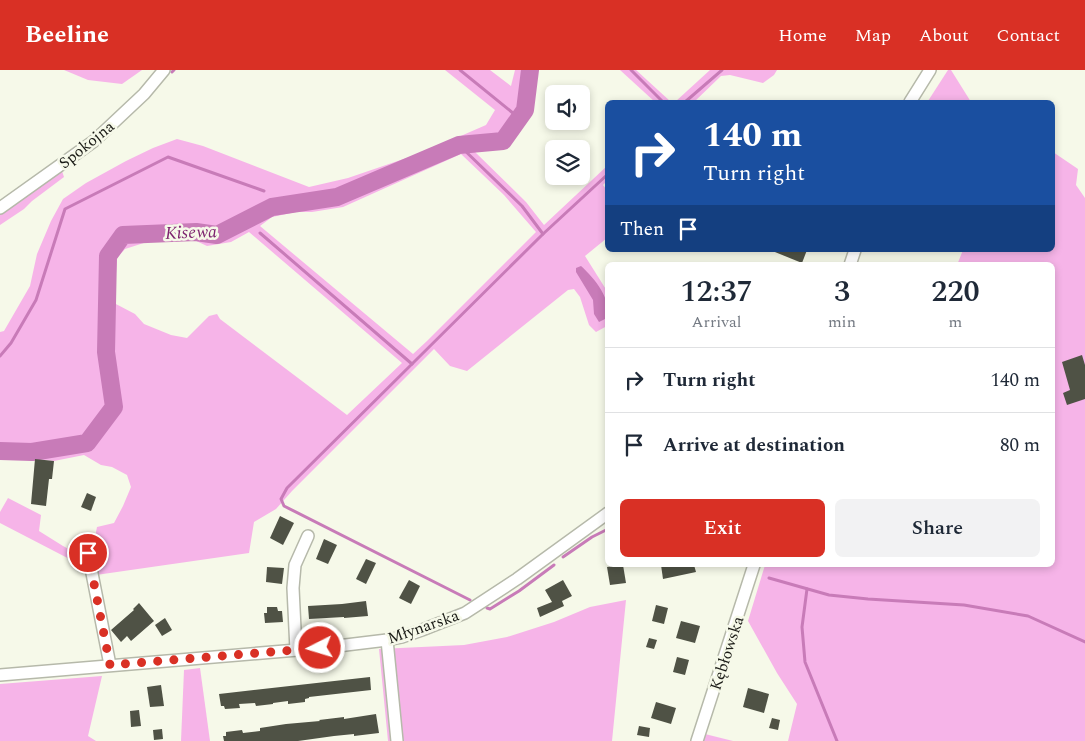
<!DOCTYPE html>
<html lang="en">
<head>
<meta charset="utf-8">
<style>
  :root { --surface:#fff; --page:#f2f2f3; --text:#1f2937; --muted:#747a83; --line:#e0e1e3; --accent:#d93025 }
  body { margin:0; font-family:Spectral,serif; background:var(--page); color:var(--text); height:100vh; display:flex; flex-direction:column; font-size:19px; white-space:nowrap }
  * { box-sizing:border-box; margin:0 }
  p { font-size:16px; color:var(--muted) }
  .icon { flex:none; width:28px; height:28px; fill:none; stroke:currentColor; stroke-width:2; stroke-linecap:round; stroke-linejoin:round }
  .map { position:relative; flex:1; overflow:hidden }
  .drawer { position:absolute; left:605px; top:192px; width:450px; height:305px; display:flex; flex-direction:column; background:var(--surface); border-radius:8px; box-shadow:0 2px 8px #0003 }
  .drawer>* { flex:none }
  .hud { position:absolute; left:605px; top:30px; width:450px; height:152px; border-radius:8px; box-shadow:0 2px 8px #0003; background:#1a4fa0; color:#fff; overflow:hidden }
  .tools { position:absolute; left:545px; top:15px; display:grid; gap:10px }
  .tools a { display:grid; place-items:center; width:45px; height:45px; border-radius:8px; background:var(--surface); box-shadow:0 2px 8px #0003; font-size:25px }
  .pin { position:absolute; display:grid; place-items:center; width:42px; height:42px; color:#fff; margin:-21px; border:2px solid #fff; border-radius:50%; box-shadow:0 1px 5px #0007 }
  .me { position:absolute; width:55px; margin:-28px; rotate:265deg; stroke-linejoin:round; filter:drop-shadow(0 0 4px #0008) }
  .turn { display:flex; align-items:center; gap:18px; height:105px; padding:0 15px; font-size:22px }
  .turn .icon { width:65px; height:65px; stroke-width:2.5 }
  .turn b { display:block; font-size:35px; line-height:42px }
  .then { display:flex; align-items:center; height:48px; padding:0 15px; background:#0003; gap:10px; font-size:19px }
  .eta { display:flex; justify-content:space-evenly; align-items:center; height:85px; text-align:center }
  .eta b { font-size:30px; font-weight:600; line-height:35px }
  .button { display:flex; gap:10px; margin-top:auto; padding:10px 15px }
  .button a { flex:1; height:58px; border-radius:8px; background:var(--accent); color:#fff; font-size:20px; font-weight:600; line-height:58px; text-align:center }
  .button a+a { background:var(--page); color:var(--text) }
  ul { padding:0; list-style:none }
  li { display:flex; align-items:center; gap:15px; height:65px; padding:0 15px; border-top:1px solid var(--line) }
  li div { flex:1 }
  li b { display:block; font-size:19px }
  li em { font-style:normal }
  header { display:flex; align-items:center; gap:30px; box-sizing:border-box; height:70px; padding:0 25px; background:var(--accent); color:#fff }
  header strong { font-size:24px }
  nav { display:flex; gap:28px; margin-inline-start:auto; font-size:18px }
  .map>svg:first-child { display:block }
  .green { fill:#f6b4e8; fill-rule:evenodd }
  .water { fill:#c87bb8 }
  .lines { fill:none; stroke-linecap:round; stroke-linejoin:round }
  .stream { stroke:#c87bb8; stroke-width:3 }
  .river { stroke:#c87bb8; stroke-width:18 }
  .building { fill:#4f5245 }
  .minor-casing { stroke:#b6b9aa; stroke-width:14 }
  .minor { stroke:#fff; stroke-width:11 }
  .route { stroke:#d93025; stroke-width:9; stroke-dasharray:0 16.2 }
  .labels { text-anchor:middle; stroke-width:5; stroke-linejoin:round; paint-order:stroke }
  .street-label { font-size:16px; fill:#1a1b16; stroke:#f6f9e9 }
  .water-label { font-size:18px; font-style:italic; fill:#7d226f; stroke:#f6f9e9 }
</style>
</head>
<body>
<header>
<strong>Beeline</strong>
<nav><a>Home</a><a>Map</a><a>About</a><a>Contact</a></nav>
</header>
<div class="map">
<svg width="1085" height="671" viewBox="0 0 1085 671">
  <rect width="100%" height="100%" fill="#f6f9e9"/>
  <g class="green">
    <polygon points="64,0 142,0 122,14 88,10"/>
    <path d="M445,0H490L511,16L515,0H537L533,15L531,39L516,66L500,75L474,81L526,132L544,155L607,96V111L603,115L607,120V168L585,186L607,221V256L596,262L589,255L580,227L574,219L568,220L467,301L450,296L434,279L292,421L276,439L254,452L249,483L96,505L92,482L97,457L114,453L123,436L131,417L127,405L112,397L101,395L84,385L54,391L35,389L0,388V262L4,261L30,216L37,184L51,151L63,129L86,113L126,91L153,78L177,69L203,76L309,117L348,108L424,82L486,55L495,40ZM461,84L504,125L536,162L427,271L413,284L260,156L272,147L296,142H312L343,137ZM249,162L402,293L347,345L220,249L217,244L209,246L187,268L171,265L144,254L135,244L114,233L117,188L125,179L150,171L192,169L207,176L231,172Z"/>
    <polygon points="620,0 636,0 671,32 655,32"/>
    <polygon points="710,0 777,0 774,5 763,13 730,5 721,6 694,32 675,32"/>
    <polygon points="948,0 951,0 971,32 931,32 928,31"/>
    <polygon points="1053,82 1078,99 1076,115 1085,128 1085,671 788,671 797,634 777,603 748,551 765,495 1052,495 1052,195 957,195 963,180 1052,180"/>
    <polygon points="62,101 64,107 32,131 24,139 0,155 0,143"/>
    <polygon points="8,428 41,445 39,461 63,476 82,486 81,495 0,453 0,442"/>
    <polygon points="626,530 612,671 388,671 379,579 464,575 507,567 554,552 590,537"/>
    <polygon points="200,598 210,671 181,671 184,600"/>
    <polygon points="102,606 88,666 96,671 0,671 0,614"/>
    <polygon points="705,664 733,671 703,671"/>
  </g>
  <path class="water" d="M581,196C594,208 614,230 605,249L599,252L594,244L593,230L576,202V198Z"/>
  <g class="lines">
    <g class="stream">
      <polyline points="460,0 519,48"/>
      <polyline points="631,0 663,32"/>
      <polyline points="172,2 174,0"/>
      <polyline points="685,32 722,0"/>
      <polyline points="459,75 522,136 543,164"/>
      <polyline points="260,163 412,294"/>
      <polyline points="0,286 11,273 36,230 65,139 168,87 264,121"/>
      <polyline points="563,487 592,467 608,459"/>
      <polyline points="769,508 829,525 868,529 964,535 1028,546 1085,572"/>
      <polyline points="807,519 802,557 805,592 837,671"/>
      <polyline points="470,530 284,436 281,429 287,418 543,164 608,104"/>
      <polyline points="487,538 490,539 519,521 554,495"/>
    </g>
    <polyline class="river" points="0,381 32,382 87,373 114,337 106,282 108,186 123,165 196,162 217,165 272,137 337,127 459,75 503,71 525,40 530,0"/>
  </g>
  <g class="building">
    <polygon points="770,180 807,180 802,193"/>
    <polygon points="1082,285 1085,295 1085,329 1067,335 1063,323 1070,320 1062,292"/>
    <polygon points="35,389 54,391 52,409 49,409 46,436 31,434"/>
    <polygon points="87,423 96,427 91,441 81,437"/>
    <polygon points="280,446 294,453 283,475 270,468"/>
    <polygon points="324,469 337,475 328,494 316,489"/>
    <polygon points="366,489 376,493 366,514 356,509"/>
    <polygon points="623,495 626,513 610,515 607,497"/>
    <polygon points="661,495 694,495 696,502 663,509"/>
    <polygon points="267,497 284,498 282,514 266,512"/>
    <polygon points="409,510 420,516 411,534 399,528"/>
    <polygon points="563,510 572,526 562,531 564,536 540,547 537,538 552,532 545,520"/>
    <polygon points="366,531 368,546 344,548 344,547 309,549 308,536 342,534"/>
    <polygon points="139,533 154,551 131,571 127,566 121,572 111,560 134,540 133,539"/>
    <polygon points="656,535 668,538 664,554 652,551"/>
    <polygon points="267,537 277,537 278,541 282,541 283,552 265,553 264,543 267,543"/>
    <polygon points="165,548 172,560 162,566 155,555"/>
    <polygon points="681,551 700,556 695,573 676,568"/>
    <polygon points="649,568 657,570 654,579 646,577"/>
    <polygon points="677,587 689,590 685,605 673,602"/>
    <polygon points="370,607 371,620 309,627 309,628 305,629 305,632 288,634 288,631 273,633 273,634 256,636 255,633 239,634 240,638 225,639 224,636 221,636 219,624"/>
    <polygon points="161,615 164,636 150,637 147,617"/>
    <polygon points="748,618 769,624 764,643 743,637"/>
    <polygon points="656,632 676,638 671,654 651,648"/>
    <polygon points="139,640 141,656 131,657 130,641"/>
    <polygon points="376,644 379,663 354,666 354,664 334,666 298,671 224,671 223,666 226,666 226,662 242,660 243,663 260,661 260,658 286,654 320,651 319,650 344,647 344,649"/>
    <polygon points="772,648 780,650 778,660 769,658"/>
    <polygon points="639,656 650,658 649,667 637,665"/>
    <polygon points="162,659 163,669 154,670 153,660"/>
  </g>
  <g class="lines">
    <g class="minor-casing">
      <g id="minor">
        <polyline points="910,32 930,0"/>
        <polyline points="0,138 94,71 144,24 164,0"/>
        <polyline points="850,195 855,180"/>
        <polyline points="88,483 110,595"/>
        <polyline points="387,570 397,671"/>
        <polyline points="296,580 293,518 295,495 308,466"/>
        <polyline points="0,605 321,578 387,570 402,567 422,560 465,543 517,509 608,443"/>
        <polyline points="697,671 754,495"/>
      </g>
    </g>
    <use href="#minor" class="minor"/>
  </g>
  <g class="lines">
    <polyline class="route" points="88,483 110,595 320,578"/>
  </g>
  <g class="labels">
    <g class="street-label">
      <text transform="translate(86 74) rotate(-39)" y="6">Spokojna</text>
      <text transform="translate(423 556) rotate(-19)" y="6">Młynarska</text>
      <text transform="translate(726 583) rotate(-72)" y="6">Kębłowska</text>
    </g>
    <g class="water-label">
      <text transform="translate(191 162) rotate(-2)" y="6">Kisewa</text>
    </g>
  </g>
</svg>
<div class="tools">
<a><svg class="icon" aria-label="sound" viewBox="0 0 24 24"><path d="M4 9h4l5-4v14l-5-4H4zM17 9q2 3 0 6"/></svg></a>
<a><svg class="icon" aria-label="layers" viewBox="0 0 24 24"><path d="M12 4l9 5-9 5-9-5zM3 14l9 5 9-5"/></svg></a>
</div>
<div class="pin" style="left:88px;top:483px;background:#d93025"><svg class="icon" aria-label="arrive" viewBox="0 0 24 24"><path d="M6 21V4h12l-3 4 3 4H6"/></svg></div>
<svg class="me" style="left:320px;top:578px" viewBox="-20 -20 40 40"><circle r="17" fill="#d93025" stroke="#fff" stroke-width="3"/><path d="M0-11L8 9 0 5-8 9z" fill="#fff"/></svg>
<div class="hud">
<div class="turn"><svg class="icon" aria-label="right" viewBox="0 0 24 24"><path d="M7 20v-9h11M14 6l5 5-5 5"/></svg><div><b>140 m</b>Turn right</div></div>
<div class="then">Then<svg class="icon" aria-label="arrive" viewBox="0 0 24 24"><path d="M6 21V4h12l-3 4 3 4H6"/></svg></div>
</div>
<section class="drawer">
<div class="eta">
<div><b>12:37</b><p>Arrival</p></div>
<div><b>3</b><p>min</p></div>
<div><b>220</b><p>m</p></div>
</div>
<ul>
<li><svg class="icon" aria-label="right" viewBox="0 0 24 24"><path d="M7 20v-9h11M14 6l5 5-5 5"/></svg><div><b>Turn right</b></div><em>140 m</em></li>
<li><svg class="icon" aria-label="arrive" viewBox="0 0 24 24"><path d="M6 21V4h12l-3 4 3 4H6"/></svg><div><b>Arrive at destination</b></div><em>80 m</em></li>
</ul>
<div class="button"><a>Exit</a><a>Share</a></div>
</section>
</div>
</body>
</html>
